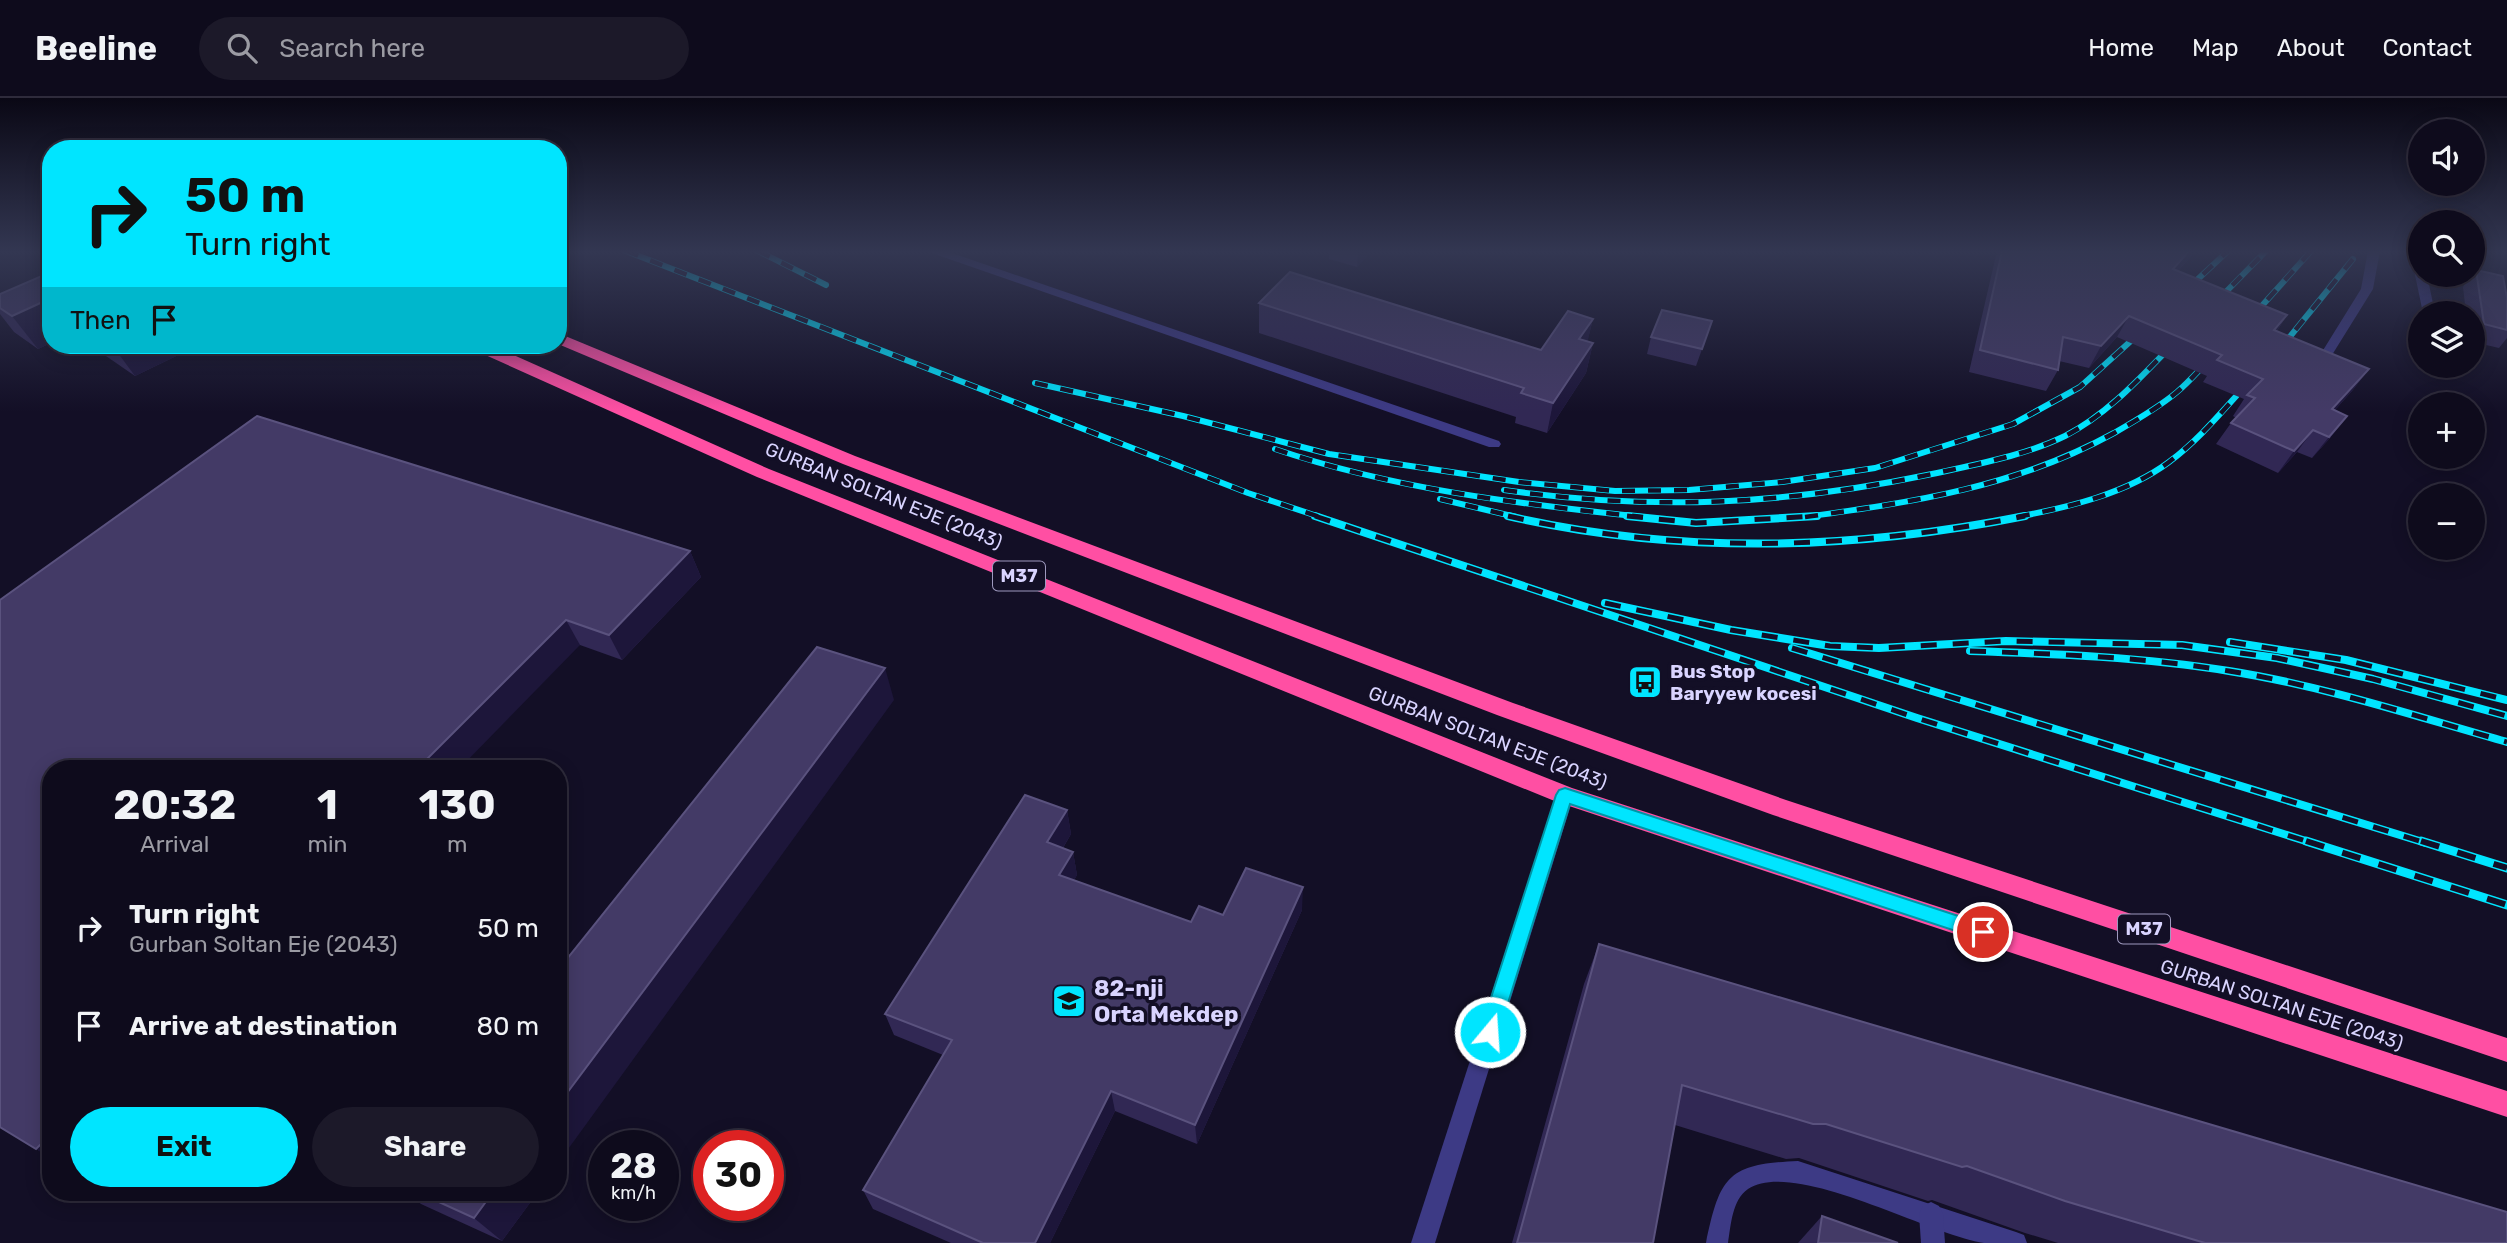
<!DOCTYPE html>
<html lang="en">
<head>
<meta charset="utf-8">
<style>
  :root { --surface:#0e0b1c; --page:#1c1929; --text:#f1f3f6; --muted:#9b9ba3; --line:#2e2b3b; --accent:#00e5ff }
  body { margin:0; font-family:Rubik,sans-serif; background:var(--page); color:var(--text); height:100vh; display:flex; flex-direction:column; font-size:26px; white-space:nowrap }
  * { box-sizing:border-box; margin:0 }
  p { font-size:23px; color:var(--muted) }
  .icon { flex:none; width:38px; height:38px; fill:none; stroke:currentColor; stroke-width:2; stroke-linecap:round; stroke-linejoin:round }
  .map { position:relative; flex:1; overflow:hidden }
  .side { position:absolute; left:42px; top:662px; width:525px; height:441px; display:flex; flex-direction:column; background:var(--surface); border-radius:28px; box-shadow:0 4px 18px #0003,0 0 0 2px var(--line) }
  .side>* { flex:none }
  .banner { position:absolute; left:42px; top:42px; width:525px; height:214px; border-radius:28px; box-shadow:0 4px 18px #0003,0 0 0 2px var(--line); background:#00e5ff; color:#111; overflow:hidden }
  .controls { position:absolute; left:2408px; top:21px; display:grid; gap:14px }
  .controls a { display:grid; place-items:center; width:77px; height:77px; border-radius:50%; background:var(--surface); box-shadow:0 4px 18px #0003,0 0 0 2px var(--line); font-size:35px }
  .speed { position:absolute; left:588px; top:1032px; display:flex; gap:14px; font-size:35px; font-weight:700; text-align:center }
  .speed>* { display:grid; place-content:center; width:91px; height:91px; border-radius:50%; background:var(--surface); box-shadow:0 4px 18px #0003,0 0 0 2px var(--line); line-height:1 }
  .speed small { font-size:18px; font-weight:400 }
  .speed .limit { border:10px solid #d22; background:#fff; color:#111 }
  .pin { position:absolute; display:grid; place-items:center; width:60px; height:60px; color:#fff; margin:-30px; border:4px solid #fff; border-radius:50%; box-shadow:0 2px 7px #0007 }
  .me { position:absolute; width:77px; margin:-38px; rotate:18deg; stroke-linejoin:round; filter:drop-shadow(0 0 5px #0008) }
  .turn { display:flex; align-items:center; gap:24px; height:147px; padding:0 28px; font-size:32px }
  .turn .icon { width:91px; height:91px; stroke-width:2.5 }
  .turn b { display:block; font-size:49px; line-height:60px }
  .then { display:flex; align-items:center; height:66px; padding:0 28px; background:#0003; gap:14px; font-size:26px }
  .eta { display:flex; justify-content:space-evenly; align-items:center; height:119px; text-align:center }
  .eta b { font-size:42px; font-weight:700; line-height:49px }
  .primary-button { display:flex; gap:14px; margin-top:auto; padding:14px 28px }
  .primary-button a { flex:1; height:80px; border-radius:42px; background:var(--accent); color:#111; font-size:28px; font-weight:700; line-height:80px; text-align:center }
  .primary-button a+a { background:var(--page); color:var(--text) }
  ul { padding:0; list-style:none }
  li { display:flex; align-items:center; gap:21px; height:98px; padding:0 28px }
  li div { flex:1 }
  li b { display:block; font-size:26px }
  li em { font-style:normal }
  header { display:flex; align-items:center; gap:42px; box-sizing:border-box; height:98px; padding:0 35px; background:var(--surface); border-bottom:2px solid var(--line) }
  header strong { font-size:33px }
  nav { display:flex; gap:38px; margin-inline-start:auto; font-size:24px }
  .search { width:490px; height:63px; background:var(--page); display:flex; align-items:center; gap:18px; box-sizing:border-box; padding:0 24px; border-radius:38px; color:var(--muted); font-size:26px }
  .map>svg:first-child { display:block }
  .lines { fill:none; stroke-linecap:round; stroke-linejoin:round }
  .lane { fill:#3d3a85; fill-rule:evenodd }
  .street { fill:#3d3a85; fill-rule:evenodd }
  .highway { fill:#ff4fa3; fill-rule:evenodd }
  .rail-far2-casing { stroke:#00e5ff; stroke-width:6 }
  .rail-far1-casing { stroke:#00e5ff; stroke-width:8 }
  .rail-casing { stroke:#00e5ff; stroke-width:9 }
  .rail-far2 { stroke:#130f26; stroke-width:4.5; stroke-dasharray:13; stroke-linecap:butt }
  .rail-far1 { stroke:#130f26; stroke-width:5; stroke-dasharray:16; stroke-linecap:butt }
  .rail { stroke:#130f26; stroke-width:6; stroke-dasharray:19; stroke-linecap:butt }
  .wall { fill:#312854 }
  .shaded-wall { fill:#1d163a }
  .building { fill:#433a66; stroke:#5a527e; stroke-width:2 }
  .route { fill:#00e5ff; stroke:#0095a6; stroke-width:2 }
  .labels { text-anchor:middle; stroke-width:7; stroke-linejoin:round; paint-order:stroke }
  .shield { fill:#130f26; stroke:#9e99be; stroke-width:2 }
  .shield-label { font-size:18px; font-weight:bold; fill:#d9d4ff }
  .street-label { font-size:19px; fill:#d9d4ff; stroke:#130f26 }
  .poi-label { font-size:19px; font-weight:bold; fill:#d9d4ff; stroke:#130f26; text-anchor:start }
  .near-poi-label { font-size:23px; font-weight:bold; fill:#d9d4ff; stroke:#130f26; text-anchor:start }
</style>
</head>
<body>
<header>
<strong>Beeline</strong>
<div class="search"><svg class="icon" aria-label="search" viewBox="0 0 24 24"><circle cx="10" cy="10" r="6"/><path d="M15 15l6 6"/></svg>Search here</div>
<nav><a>Home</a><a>Map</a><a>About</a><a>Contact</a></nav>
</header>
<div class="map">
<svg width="2507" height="1145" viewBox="0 0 2507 1145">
  <rect width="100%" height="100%" fill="#130f26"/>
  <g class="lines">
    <g class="lane">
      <polygon points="2368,153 2380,153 2373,191 2327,265 2319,265 2317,262 2361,191"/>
      <polygon points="2410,153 2420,153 2420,177 2427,177 2435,215 2423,215"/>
      <path d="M1798,1063L2016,1134L2024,1137L2027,1145C2013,1145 1997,1145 1984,1145C1930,1137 1794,1060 1748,1091C1732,1102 1731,1127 1728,1145H1706C1720,1078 1728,1066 1798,1063Z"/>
    </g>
    <g class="street">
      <polygon points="926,153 946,153 1499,343 1501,346 1499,349 1489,349"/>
      <polygon points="1565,689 1572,692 1574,697 1435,1145 1411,1145 1556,697 1558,692"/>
      <polygon points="1931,1104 1939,1108 1943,1116 1945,1145 1921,1145 1919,1116 1923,1108"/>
    </g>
    <g class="highway">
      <polygon points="558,235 855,358 1513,605 1786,702 2507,940 2507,964 1773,717 1497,617 843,366 558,246"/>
      <polygon points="470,247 491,247 769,371 1572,690 2507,993 2507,1019 1557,704 757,379 472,251"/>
    </g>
    <g class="rail-far2-casing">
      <g id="rail-far2">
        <polyline points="626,153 1248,395 1320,419"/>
        <polyline points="758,153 826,187"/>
        <polyline points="2184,194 2228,153"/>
        <polyline points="2214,206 2266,153"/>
        <polyline points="2250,221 2311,153"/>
        <polyline points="2279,252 2353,161"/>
        <polyline points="1035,285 1183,318 1329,356 1519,384 1615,393 1689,392 1782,384 1875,370 2013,326 2080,289 2143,232"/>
        <path d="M1275,351C1393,391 1519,406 1643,419"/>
        <path d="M1504,392C1654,413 1784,407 1932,376C1977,366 2024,358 2065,338C2108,316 2141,279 2174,245"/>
        <polyline points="1440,401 1516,419"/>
        <path d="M1805,419C1914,404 2016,389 2114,335C2135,323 2158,310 2177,294C2189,284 2200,271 2211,260"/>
        <path d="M2017,419C2069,409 2126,396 2169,364C2200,341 2224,311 2250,283"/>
      </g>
    </g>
    <g class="rail-far1-casing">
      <g id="rail-far1">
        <polyline points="1315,418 1917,620 2312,745"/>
        <path d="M1508,418C1678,457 1855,452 2025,418"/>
        <polyline points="1627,418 1696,425 1817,418"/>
        <polyline points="1605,505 1731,532 1830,548 1879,550 2006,543 2182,547 2277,560 2373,581 2507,618"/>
        <polyline points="2230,544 2346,562 2507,602"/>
        <polyline points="1792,550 2426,745"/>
        <path d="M1970,553C2057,556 2143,559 2229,573C2324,588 2415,618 2507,644"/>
      </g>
    </g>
    <g class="rail-casing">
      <g id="rail">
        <polyline points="2306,743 2507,807"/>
        <polyline points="2421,743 2507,770"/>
      </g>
    </g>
    <use href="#rail-far2" class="rail-far2"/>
    <use href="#rail-far1" class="rail-far1"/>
    <use href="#rail" class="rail"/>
  </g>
  <g class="wall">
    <polygon points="1329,153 1371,153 1357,169 1329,161"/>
    <polygon points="1997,153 2196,153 2178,173 2287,217 2277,233 2369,271 2352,293 2335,312 2331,339 2312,360 2297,354 2278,375 2216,346 2231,325 2236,320 2233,318 2244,301 2203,284 2207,278 2117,239 2089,270 2059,263 2058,272 2046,293 1969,274"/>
    <polygon points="2476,172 2507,200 2507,240 2499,250 2473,244 2473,215 2466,215 2463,189"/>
    <polygon points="51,174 51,245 38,251 14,234 0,216 0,196"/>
    <polygon points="1259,205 1541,252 1593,221 1587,244 1593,245 1586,275 1547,335 1515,325 1516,319 1259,235"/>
    <polygon points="1651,239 1706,240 1696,268 1647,256"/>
    <polygon points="90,247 199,247 135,278"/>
    <polygon points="690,453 701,479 622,562 580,547 51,670 51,1060 0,1029 0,502"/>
    <polygon points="1067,712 1071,736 1063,750 1073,754 1077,777 1074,782 1191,824 1223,817 1302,812 1197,1046 1115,1013 1050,1145 951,1145 873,1111 863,1092 943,957 894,937 885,916"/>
    <polygon points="1599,846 2507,1145 2058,1145 2025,1135 1932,1102 1928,1103 1799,1060 1786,1061 1675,1027 1653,1145 1512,1145 1584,886"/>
    <polygon points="406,1094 538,1094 502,1143 421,1106"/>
    <polygon points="1822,1118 1898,1145 1798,1145"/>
  </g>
  <g class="shaded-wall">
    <polygon points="1358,153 1371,153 1357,169"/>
    <polygon points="2189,153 2196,153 2160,192 2173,171"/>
    <polygon points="47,202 51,207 51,245 38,251 12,218"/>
    <polygon points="2287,217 2273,239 2274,232"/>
    <polygon points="2129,218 2117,239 2089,270 2101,248"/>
    <polygon points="1593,221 1586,250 1579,241"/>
    <polygon points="1593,245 1586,275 1547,335 1553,305"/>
    <polygon points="112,247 199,247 135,278"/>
    <polygon points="2369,271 2352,293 2316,333 2332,311"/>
    <polygon points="2347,318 2331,339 2312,360 2329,339"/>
    <polygon points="2313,332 2297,354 2278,375 2294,353"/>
    <polygon points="690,453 701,479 622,562 609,537"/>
    <polygon points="566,522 580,547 460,670 418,670"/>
    <polygon points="885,570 894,602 558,1065 558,1007"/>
    <polygon points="1067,712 1071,736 1052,768 1047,744"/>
    <polygon points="1073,754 1077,777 1064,800 1059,777"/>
    <polygon points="1303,789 1302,812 1197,1046 1195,1027"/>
    <polygon points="1111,993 1115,1013 1050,1145 1035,1145"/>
    <polygon points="51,1036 51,1060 36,1051"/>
    <polygon points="493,1094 538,1094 502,1143 474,1120"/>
  </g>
  <g class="building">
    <polygon points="2002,153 2189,153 2173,171 2287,217 2274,232 2369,271 2332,311 2347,318 2329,339 2313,332 2294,353 2231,325 2255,300 2247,297 2263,281 2217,262 2222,257 2129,218 2101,248 2063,239 2058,272 1980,252"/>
    <polygon points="2476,172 2503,178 2507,200 2507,232 2484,226"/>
    <polygon points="51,174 51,205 47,202 12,218 0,210 0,196"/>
    <polygon points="1290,174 1541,252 1568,213 1593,221 1579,241 1593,245 1553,305 1521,295 1524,290 1259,205"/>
    <polygon points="1662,212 1712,223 1702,251 1651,239"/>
    <polygon points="257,318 690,453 609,537 566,522 418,670 51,670 51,1036 36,1051 0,1029 0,502"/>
    <polygon points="817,549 885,570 558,1007 558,872"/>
    <polygon points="1025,697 1067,712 1047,744 1073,754 1059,777 1191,824 1199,808 1223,817 1246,770 1303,789 1195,1027 1111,993 1035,1145 983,1145 863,1092 952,942 885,916"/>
    <polygon points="1599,846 2507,1114 2507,1145 2205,1145 2065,1103 1967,1068 1962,1069 1826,1026 1813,1026 1682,987 1653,1145 1517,1145"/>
    <polygon points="417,1094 493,1094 474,1120"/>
    <polygon points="1822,1118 1898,1145 1818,1145"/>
  </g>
  <linearGradient id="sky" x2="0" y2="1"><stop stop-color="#0a0815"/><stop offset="0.49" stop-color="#333752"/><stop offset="1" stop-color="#333752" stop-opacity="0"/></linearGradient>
  <rect width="2507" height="314" fill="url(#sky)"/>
  <polygon class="route" points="1565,690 1983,826 1990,828 1993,834 1990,840 1983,842 1570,706 1499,934 1497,941 1490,943 1483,941 1480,934 1556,697 1559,692"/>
  <defs>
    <g id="bus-square" transform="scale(1.75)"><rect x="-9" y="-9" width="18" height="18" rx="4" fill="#00e5ff" stroke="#130f26"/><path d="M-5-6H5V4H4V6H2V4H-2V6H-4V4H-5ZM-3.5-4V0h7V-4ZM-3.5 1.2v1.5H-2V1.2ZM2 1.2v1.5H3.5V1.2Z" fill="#111"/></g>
    <g id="school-square" transform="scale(1.75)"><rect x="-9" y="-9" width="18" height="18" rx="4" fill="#00e5ff" stroke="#130f26"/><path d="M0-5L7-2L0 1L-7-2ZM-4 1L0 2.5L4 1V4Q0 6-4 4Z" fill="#111"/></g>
  </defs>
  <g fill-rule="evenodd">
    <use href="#bus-square" x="1645" y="584"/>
    <use href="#school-square" x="1069" y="903"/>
  </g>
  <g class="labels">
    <g class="shield">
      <rect x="993" y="463.5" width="52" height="29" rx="5"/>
      <rect x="2118" y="816.5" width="52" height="29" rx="5"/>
    </g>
    <g class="shield-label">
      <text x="1019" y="484">M37</text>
      <text x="2144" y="837">M37</text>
    </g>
    <g class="street-label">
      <text transform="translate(884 397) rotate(22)" y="7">GURBAN SOLTAN EJE (2043)</text>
      <text transform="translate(1488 639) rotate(21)" y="7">GURBAN SOLTAN EJE (2043)</text>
      <text transform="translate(2282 906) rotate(18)" y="7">GURBAN SOLTAN EJE (2043)</text>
    </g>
    <g class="poi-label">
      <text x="1670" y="580">Bus Stop<tspan x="1670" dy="22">Baryyew kocesi</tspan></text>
    </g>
    <g class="near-poi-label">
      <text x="1094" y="898">82-nji<tspan x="1094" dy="26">Orta Mekdep</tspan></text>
    </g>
  </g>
</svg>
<div class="controls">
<a><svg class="icon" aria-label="sound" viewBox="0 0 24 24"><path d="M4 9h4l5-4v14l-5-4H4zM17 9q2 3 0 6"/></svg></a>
<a><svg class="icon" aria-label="search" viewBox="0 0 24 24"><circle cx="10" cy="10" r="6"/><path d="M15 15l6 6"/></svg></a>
<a><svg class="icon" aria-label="layers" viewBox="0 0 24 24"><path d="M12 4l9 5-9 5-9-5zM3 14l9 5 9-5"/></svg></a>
<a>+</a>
<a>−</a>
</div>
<div class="speed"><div>28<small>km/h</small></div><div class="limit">30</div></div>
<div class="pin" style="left:1983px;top:834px;background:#d93025"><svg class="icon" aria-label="arrive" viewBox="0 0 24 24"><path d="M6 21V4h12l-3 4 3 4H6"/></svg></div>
<svg class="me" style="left:1490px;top:934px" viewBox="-20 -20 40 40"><circle r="17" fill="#00e5ff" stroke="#fff" stroke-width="3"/><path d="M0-11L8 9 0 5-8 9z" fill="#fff"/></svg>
<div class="banner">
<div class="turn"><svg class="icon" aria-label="right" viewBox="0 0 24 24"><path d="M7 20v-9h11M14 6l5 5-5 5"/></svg><div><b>50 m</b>Turn right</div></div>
<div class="then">Then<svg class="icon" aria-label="arrive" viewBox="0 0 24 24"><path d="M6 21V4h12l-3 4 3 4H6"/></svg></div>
</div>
<section class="side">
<div class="eta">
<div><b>20:32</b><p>Arrival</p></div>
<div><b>1</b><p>min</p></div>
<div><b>130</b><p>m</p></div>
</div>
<ul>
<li><svg class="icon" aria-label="right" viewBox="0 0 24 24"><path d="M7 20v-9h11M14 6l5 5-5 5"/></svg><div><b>Turn right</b><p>Gurban Soltan Eje (2043)</p></div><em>50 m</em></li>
<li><svg class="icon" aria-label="arrive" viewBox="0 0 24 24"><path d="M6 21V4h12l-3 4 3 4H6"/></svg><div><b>Arrive at destination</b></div><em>80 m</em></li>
</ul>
<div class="primary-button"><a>Exit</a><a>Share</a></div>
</section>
</div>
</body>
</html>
